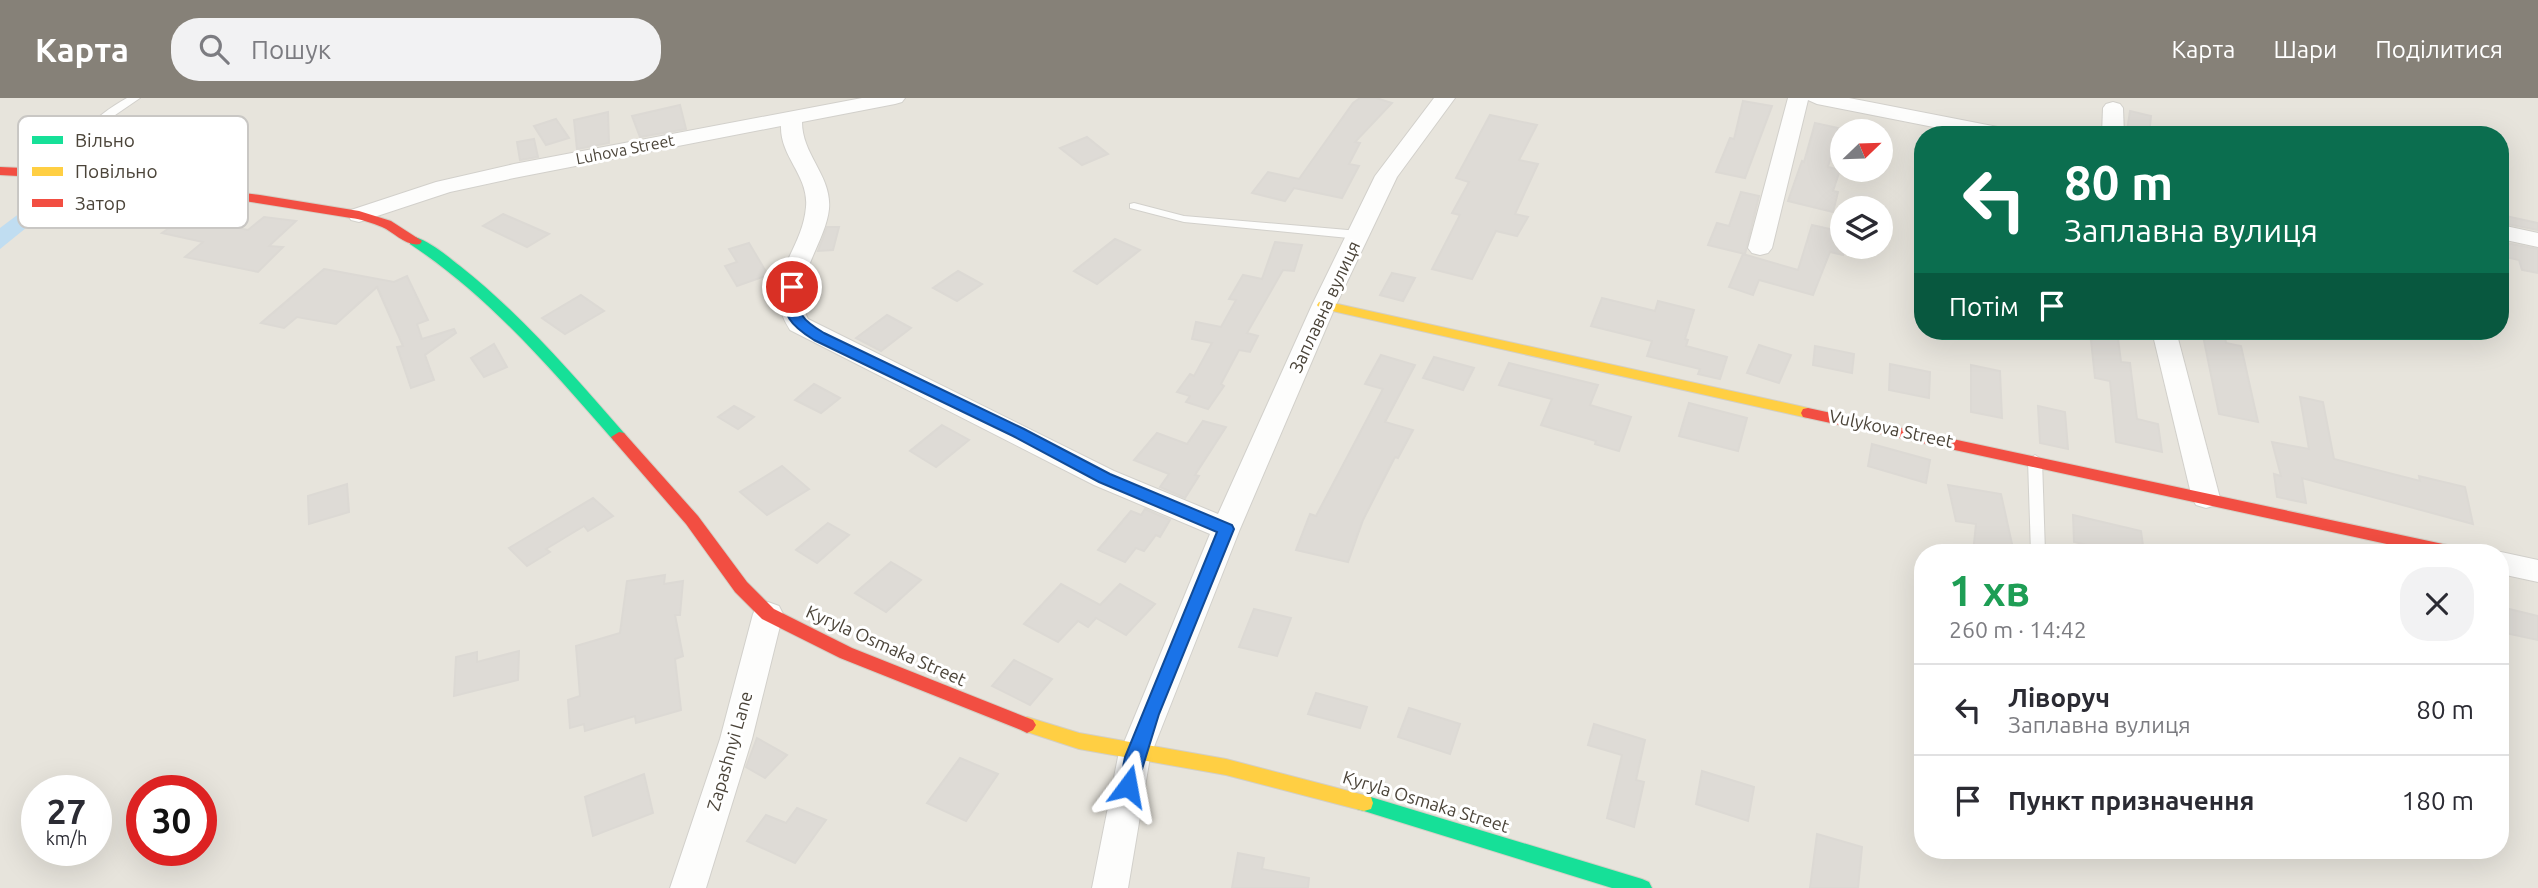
<!DOCTYPE html>
<html lang="uk">
<head>
<meta charset="utf-8">
<style>
  :root { --surface:#fff; --page:#f2f2f3; --text:#2b2b33; --muted:#7c7c81; --line:#e1e1e2; --accent:#868178 }
  body { margin:0; font-family:Ubuntu,sans-serif; background:var(--page); color:var(--text); height:100vh; display:flex; flex-direction:column; font-size:26px; white-space:nowrap }
  * { box-sizing:border-box; margin:0 }
  p { font-size:23px; color:var(--muted) }
  .icon { flex:none; width:38px; height:38px; fill:none; stroke:currentColor; stroke-width:2; stroke-linecap:round; stroke-linejoin:round }
  .map { position:relative; flex:1; overflow:hidden }
  .sheet { position:absolute; left:1914px; top:446px; width:595px; height:315px; display:flex; flex-direction:column; background:var(--surface); border-radius:28px; box-shadow:0 7px 28px #0002 }
  .sheet>* { flex:none }
  .hud { position:absolute; left:1914px; top:28px; width:595px; height:214px; border-radius:28px; box-shadow:0 7px 28px #0002; background:#0b6e4f; color:#fff; overflow:hidden }
  .needle { width:46px; rotate:67deg }
  .controls { position:absolute; left:1830px; top:21px; display:grid; gap:14px }
  .controls a { display:grid; place-items:center; width:63px; height:63px; border-radius:50%; background:var(--surface); box-shadow:0 7px 28px #0002; font-size:35px }
  .speed { position:absolute; left:21px; top:677px; display:flex; gap:14px; font-size:35px; font-weight:700; text-align:center }
  .speed>* { display:grid; place-content:center; width:91px; height:91px; border-radius:50%; background:var(--surface); box-shadow:0 7px 28px #0002; line-height:1 }
  .speed small { font-size:18px; font-weight:400 }
  .speed .limit { border:10px solid #d22; background:#fff; color:#111 }
  .pin { position:absolute; display:grid; place-items:center; width:60px; height:60px; color:#fff; margin:-30px; border:4px solid #fff; border-radius:50%; box-shadow:0 2px 7px #0007 }
  .me { position:absolute; width:77px; margin:-38px; rotate:13deg; stroke-linejoin:round; filter:drop-shadow(0 0 5px #0008) }
  .turn { display:flex; align-items:center; gap:24px; height:147px; padding:0 35px; font-size:32px }
  .turn .icon { width:91px; height:91px; stroke-width:2.5 }
  .turn b { display:block; font-size:49px; line-height:60px }
  .then { display:flex; align-items:center; height:66px; padding:0 35px; background:#0003; gap:14px; font-size:26px }
  .round { display:grid; place-items:center; flex:none; width:74px; height:74px; border-radius:28px; background:var(--page) }
  .summary { display:flex; align-items:center; justify-content:space-between; height:119px; padding:0 35px }
  h1 { font-size:42px; font-weight:700; line-height:52px; color:#1e9e55 }
  ul { padding:0; list-style:none }
  li { display:flex; align-items:center; gap:21px; height:91px; padding:0 35px; border-top:2px solid var(--line) }
  li div { flex:1 }
  li b { display:block; font-size:26px }
  li em { font-style:normal }
  header { display:flex; align-items:center; gap:42px; box-sizing:border-box; height:98px; padding:0 35px; background:var(--accent); color:#fff }
  header strong { font-size:33px }
  nav { display:flex; gap:38px; margin-inline-start:auto; font-size:24px }
  .search { width:490px; height:63px; background:var(--page); display:flex; align-items:center; gap:18px; box-sizing:border-box; padding:0 24px; border-radius:28px; color:var(--muted); font-size:26px }
  .map>svg:first-child { display:block }
  .residential { fill:#e7e4dc; fill-rule:evenodd }
  .water { fill:#c0ddf1 }
  .building { fill:#dedbd6; stroke:#dcd9d4; stroke-width:2 }
  .lines { fill:none; stroke-linecap:round; stroke-linejoin:round }
  .lane-casing { stroke:#d2d0cb; stroke-width:2 }
  .street-casing { stroke:#d2d0cb; stroke-width:2 }
  .fast-casing { stroke:#d3cfc5; stroke-width:2 }
  .slow-casing { stroke:#d3cfc5; stroke-width:2 }
  .jam-casing { stroke:#d3cfc5; stroke-width:2 }
  .lane { fill:#fdfdfc; fill-rule:evenodd }
  .street { fill:#fdfdfc; fill-rule:evenodd }
  .fast { fill:#16e098; fill-rule:evenodd }
  .slow { fill:#ffcf43; fill-rule:evenodd }
  .jam { fill:#f24e42; fill-rule:evenodd }
  .route { fill:#1a73e8; stroke:#114b97; stroke-width:2 }
  .labels { text-anchor:middle; stroke-width:6; stroke-linejoin:round; paint-order:stroke }
  .far-street-label { font-size:16px; fill:#4b4439; stroke:#fff }
  .street-label { font-size:18px; fill:#4b4439; stroke:#fff }
  .key { fill:#fff; stroke:#c9c7c4; stroke-width:2 }
  .key-label { font-size:19px; fill:#4b4439 }
</style>
</head>
<body>
<header>
<strong>Карта</strong>
<div class="search"><svg class="icon" aria-label="search" viewBox="0 0 24 24"><circle cx="10" cy="10" r="6"/><path d="M15 15l6 6"/></svg>Пошук</div>
<nav><a>Карта</a><a>Шари</a><a>Поділитися</a></nav>
</header>
<div class="map">
<svg width="2538" height="790" viewBox="0 0 2538 790">
  <rect width="100%" height="100%" fill="#f4f2ee"/>
  <path class="residential" d="M0,0H2538V790H0ZM1843,33H1881V72H1843ZM1923,37H2501V233H1923ZM1843,110H1881V149H1843ZM1923,455H2501V752H1923ZM37,693H96V752H37ZM142,693H201V752H142Z"/>
  <polygon class="water" points="44,106 42,117 0,151 0,130 24,112"/>
  <g class="building">
    <polygon points="1360,0 1376,0 1392,5 1355,44 1360,45 1349,66 1359,68 1342,100 1294,90 1285,103 1252,95 1268,74 1299,81 1353,5"/>
    <polygon points="1743,3 1772,8 1745,80 1716,74 1730,40 1734,41"/>
    <polygon points="680,7 686,31 640,39 632,18"/>
    <polygon points="2130,13 2151,18 2149,37 2127,33"/>
    <polygon points="608,14 609,45 577,51 574,22"/>
    <polygon points="1490,17 1537,27 1519,62 1538,66 1515,116 1528,119 1517,138 1496,133 1472,181 1432,171 1460,117 1452,115 1469,84 1456,80"/>
    <polygon points="556,21 569,40 546,47 534,28"/>
    <polygon points="1815,25 1838,30 1828,69 1840,72 1833,93 1838,94 1833,114 1788,103 1802,63 1804,64"/>
    <polygon points="1087,39 1108,56 1082,67 1060,50"/>
    <polygon points="534,41 538,59 520,62 517,44"/>
    <polygon points="1741,94 1759,98 1745,156 1708,147 1717,125 1729,128"/>
    <polygon points="503,116 549,136 527,149 483,128"/>
    <polygon points="2501,117 2538,125 2538,132 2501,125"/>
    <polygon points="185,119 248,132 264,119 296,123 269,148 283,149 258,174 185,159 203,144 162,135"/>
    <polygon points="1812,127 1843,134 1843,157 1830,154 1813,197 1759,182 1753,197 1729,189 1743,156 1798,172"/>
    <polygon points="827,129 839,129 833,152 818,153"/>
    <polygon points="1115,141 1140,152 1097,186 1074,173"/>
    <polygon points="1275,144 1302,147 1294,173 1283,172 1247,235 1258,238 1250,254 1239,252 1221,286 1224,288 1208,311 1186,304 1190,298 1177,294 1190,276 1194,278 1212,245 1192,241 1196,224 1221,229 1236,202 1229,201 1243,177 1262,181"/>
    <polygon points="2501,144 2538,151 2538,175 2522,172 2519,162 2501,158"/>
    <polygon points="749,145 768,177 737,188 725,168 737,164 729,151"/>
    <polygon points="324,171 394,184 407,178 428,222 417,226 422,241 454,231 456,235 425,257 434,282 411,290 397,249 403,248 377,189 336,226 297,219 284,230 261,225"/>
    <polygon points="958,173 982,186 957,203 933,190"/>
    <polygon points="1392,175 1415,180 1403,203 1380,197"/>
    <polygon points="581,197 604,213 565,236 542,220"/>
    <polygon points="1602,200 1655,213 1658,203 1694,212 1685,241 1688,242 1686,248 1727,259 1720,281 1698,276 1700,271 1647,258 1652,243 1591,228"/>
    <polygon points="887,217 911,230 881,253 856,240"/>
    <polygon points="2090,233 2117,233 2121,264 2130,265 2137,321 2158,326 2162,354 2116,344 2110,283 2095,280"/>
    <polygon points="2202,233 2224,233 2226,245 2241,248 2258,324 2219,316"/>
    <polygon points="494,246 507,269 484,279 471,260"/>
    <polygon points="1759,247 1791,257 1779,285 1747,275"/>
    <polygon points="1815,248 1854,256 1852,275 1813,267"/>
    <polygon points="1381,257 1415,267 1385,324 1413,332 1398,360 1395,359 1363,422 1348,464 1296,452 1310,416 1316,418 1383,291 1365,286"/>
    <polygon points="1434,259 1474,270 1463,292 1423,280"/>
    <polygon points="1509,265 1598,287 1590,307 1631,319 1619,353 1595,346 1596,343 1541,327 1552,301 1499,287"/>
    <polygon points="1890,266 1930,274 1929,300 1889,292"/>
    <polygon points="1971,267 2000,273 2002,320 1971,314"/>
    <polygon points="814,286 840,300 821,315 795,302"/>
    <polygon points="2300,299 2323,304 2334,361 2420,383 2419,378 2465,389 2473,426 2302,380 2306,405 2277,399 2274,376 2281,378 2272,344 2309,351"/>
    <polygon points="1689,305 1747,320 1738,353 1679,338"/>
    <polygon points="734,308 754,319 738,331 718,319"/>
    <polygon points="2038,308 2065,314 2068,351 2040,345"/>
    <polygon points="1203,323 1226,329 1195,377 1199,378 1185,400 1160,389 1169,376 1134,362 1157,335 1187,346"/>
    <polygon points="942,327 969,342 936,369 910,353"/>
    <polygon points="1872,346 1930,362 1926,385 1868,368"/>
    <polygon points="782,368 809,391 767,417 740,394"/>
    <polygon points="347,386 349,414 309,426 308,398"/>
    <polygon points="1948,387 2001,396 2014,455 1973,455 1976,426 1956,423"/>
    <polygon points="593,400 613,418 588,433 584,428 546,451 550,454 527,468 509,450"/>
    <polygon points="1145,411 1170,422 1160,439 1156,437 1144,453 1136,450 1125,464 1098,452 1131,413 1141,417"/>
    <polygon points="2073,417 2141,433 2144,455 2121,455 2074,444"/>
    <polygon points="828,425 849,437 817,465 796,452"/>
    <polygon points="891,464 921,482 886,514 855,495"/>
    <polygon points="665,477 664,486 683,483 680,517 675,517 683,558 675,561 681,612 636,625 635,618 585,633 584,626 570,630 568,602 580,598 576,548 620,535 627,483"/>
    <polygon points="1061,486 1100,507 1120,486 1155,506 1126,537 1096,520 1088,529 1078,523 1058,544 1024,526"/>
    <polygon points="2501,509 2538,518 2538,542 2505,535"/>
    <polygon points="1254,511 1291,520 1277,558 1239,549"/>
    <polygon points="519,553 518,582 454,598 456,559 477,554 477,564"/>
    <polygon points="1014,562 1052,581 1030,607 992,588"/>
    <polygon points="1316,595 1367,609 1360,630 1308,616"/>
    <polygon points="1409,610 1460,626 1450,656 1398,639"/>
    <polygon points="1594,626 1645,642 1636,682 1644,684 1634,729 1607,720 1622,657 1588,647"/>
    <polygon points="757,640 787,657 765,680 746,669"/>
    <polygon points="960,660 998,676 966,723 927,705"/>
    <polygon points="1702,673 1754,689 1748,723 1696,706"/>
    <polygon points="644,676 653,715 593,738 585,699"/>
    <polygon points="797,710 826,722 795,765 747,743 766,717 786,725"/>
    <polygon points="1817,736 1862,749 1858,790 1810,790"/>
    <polygon points="1238,755 1264,760 1262,771 1309,780 1308,790 1232,790"/>
  </g>
  <g class="lines">
    <g class="lane-casing">
      <g id="lane">
        <path d="M127,0H140L102,26L50,77H42V73C69,46 94,18 127,0Z"/>
        <polygon points="1134,105 1184,118 1359,133 1365,137 1359,141 1184,124 1130,110 1130,106"/>
        <polygon points="2035,357 2042,362 2045,455 2031,455 2028,362"/>
      </g>
    </g>
    <g class="street-casing">
      <g id="street">
        <path d="M862,0H905L902,4L895,6L802,24C802,57 832,78 829,111C825,148 788,184 808,221L1114,373L1218,416L1312,207L1375,78L1434,0H1455L1397,79L1336,207L1240,431L1150,659L1128,790H1092L1118,659L1210,436L1094,387L790,232C758,182 802,157 806,109C809,78 780,59 781,28L514,80L450,94L359,124L351,122L348,117L351,112L436,84L514,66Z"/>
        <polygon points="1788,0 1849,0 2008,31 2016,32 2018,37 1974,37 1817,6 1808,2 1772,150 1768,155 1760,157 1752,155 1748,150"/>
        <polygon points="2113,4 2120,6 2123,10 2124,37 2102,37 2103,10 2106,6"/>
        <polygon points="2501,127 2538,135 2538,149 2501,141"/>
        <polygon points="2152,233 2176,233 2220,400 2216,407 2206,410 2196,407 2192,400"/>
        <polygon points="2501,454 2538,462 2538,484 2501,476 2501,455 2497,455"/>
        <polygon points="768,504 779,508 783,516 752,641 706,790 670,790 720,641 753,516 757,508"/>
      </g>
    </g>
    <g class="fast-casing">
      <g id="fast">
        <path d="M415,139C431,144 447,158 460,168C522,217 573,277 624,335L627,339L624,343H614C551,271 490,199 410,146V140Z"/>
        <polygon points="1364,697 1642,781 1649,784 1652,790 1612,790 1364,713 1357,711 1355,705 1357,699"/>
      </g>
    </g>
    <g class="slow-casing">
      <g id="slow">
        <polygon points="1324,203 1808,310 1815,315 1808,320 1319,210 1317,207 1319,204"/>
        <polygon points="1027,619 1079,635 1226,661 1364,697 1371,699 1373,705 1371,711 1364,713 1226,677 1079,651 1021,632 1018,627 1021,622"/>
      </g>
    </g>
    <g class="jam-casing">
      <g id="jam">
        <path d="M0,69L46,71L260,97L359,113L391,123L422,143L420,146C406,149 394,134 382,129C372,125 361,121 351,120C235,101 117,82 0,77Z"/>
        <polygon points="1808,310 2457,449 2463,451 2465,455 2428,455 1803,319 1801,315 1803,311"/>
        <polygon points="619,334 624,335 698,418 747,484 774,511 852,550 1033,622 1036,627 1033,632 1027,635 1021,632 840,560 762,521 735,494 686,426 614,343 611,339"/>
      </g>
    </g>
    <use href="#lane" class="lane"/>
    <use href="#street" class="street"/>
    <use href="#fast" class="fast"/>
    <use href="#slow" class="slow"/>
    <use href="#jam" class="jam"/>
  </g>
  <path class="route" d="M792,185L799,189C796,216 802,222 824,235L1024,331L1110,376L1232,427L1234,431L1159,616L1135,694L1128,697L1121,694L1119,688L1125,659L1217,434L1099,384L1013,338L814,242C790,227 782,218 785,189Z"/>
  <g class="labels">
    <g class="far-street-label">
      <text transform="translate(625 51) rotate(-11)" y="6">Luhova Street</text>
    </g>
    <g class="street-label">
      <text transform="translate(1325 209) rotate(-65)" y="6">Заплавна вулиця</text>
      <text transform="translate(1891 331) rotate(12)" y="6">Vulykova Street</text>
      <text transform="translate(886 548) rotate(24)" y="6">Kyryla Osmaka Street</text>
      <text transform="translate(730 653) rotate(-74)" y="6">Zapashnyi Lane</text>
      <text transform="translate(1426 704) rotate(17)" y="6">Kyryla Osmaka Street</text>
    </g>
  </g>
  <rect x="18" y="18" width="230" height="112" rx="10" class="key"/>
  <rect x="32" y="38" width="31" height="8" fill="#16e098"/>
  <rect x="32" y="69" width="31" height="9" fill="#ffcf43"/>
  <rect x="32" y="101" width="31" height="8" fill="#f24e42"/>
  <g class="key-label">
    <text x="75" y="49">Вільно</text>
    <text x="75" y="80">Повільно</text>
    <text x="75" y="112">Затор</text>
  </g>
</svg>
<div class="controls">
<a><svg class="needle" viewBox="-14 -14 28 28"><path d="M0-13l5 13h-10z" fill="#e53935"/><path d="M0 13l5-13h-10z" fill="#7c7c81"/></svg></a>
<a><svg class="icon" aria-label="layers" viewBox="0 0 24 24"><path d="M12 4l9 5-9 5-9-5zM3 14l9 5 9-5"/></svg></a>
</div>
<div class="speed"><div>27<small>km/h</small></div><div class="limit">30</div></div>
<div class="pin" style="left:792px;top:189px;background:#d93025"><svg class="icon" aria-label="arrive" viewBox="0 0 24 24"><path d="M6 21V4h12l-3 4 3 4H6"/></svg></div>
<svg class="me" style="left:1128px;top:688px" viewBox="-20 -20 40 40"><path d="M0-17L14 15 0 8-14 15z" fill="#1a73e8" stroke="#fff" stroke-width="4"/></svg>
<div class="hud">
<div class="turn"><svg class="icon" aria-label="left" viewBox="0 0 24 24"><path d="M17 20v-9H6M10 6l-5 5 5 5"/></svg><div><b>80 m</b>Заплавна вулиця</div></div>
<div class="then">Потім<svg class="icon" aria-label="arrive" viewBox="0 0 24 24"><path d="M6 21V4h12l-3 4 3 4H6"/></svg></div>
</div>
<section class="sheet">
<div class="summary"><div><h1>1 хв</h1><p>260 m · 14:42</p></div><a class="round"><svg class="icon" aria-label="close" viewBox="0 0 24 24"><path d="M6 6l12 12M18 6L6 18"/></svg></a></div>
<ul>
<li><svg class="icon" aria-label="left" viewBox="0 0 24 24"><path d="M17 20v-9H6M10 6l-5 5 5 5"/></svg><div><b>Ліворуч</b><p>Заплавна вулиця</p></div><em>80 m</em></li>
<li><svg class="icon" aria-label="arrive" viewBox="0 0 24 24"><path d="M6 21V4h12l-3 4 3 4H6"/></svg><div><b>Пункт призначення</b></div><em>180 m</em></li>
</ul>
</section>
</div>
</body>
</html>
